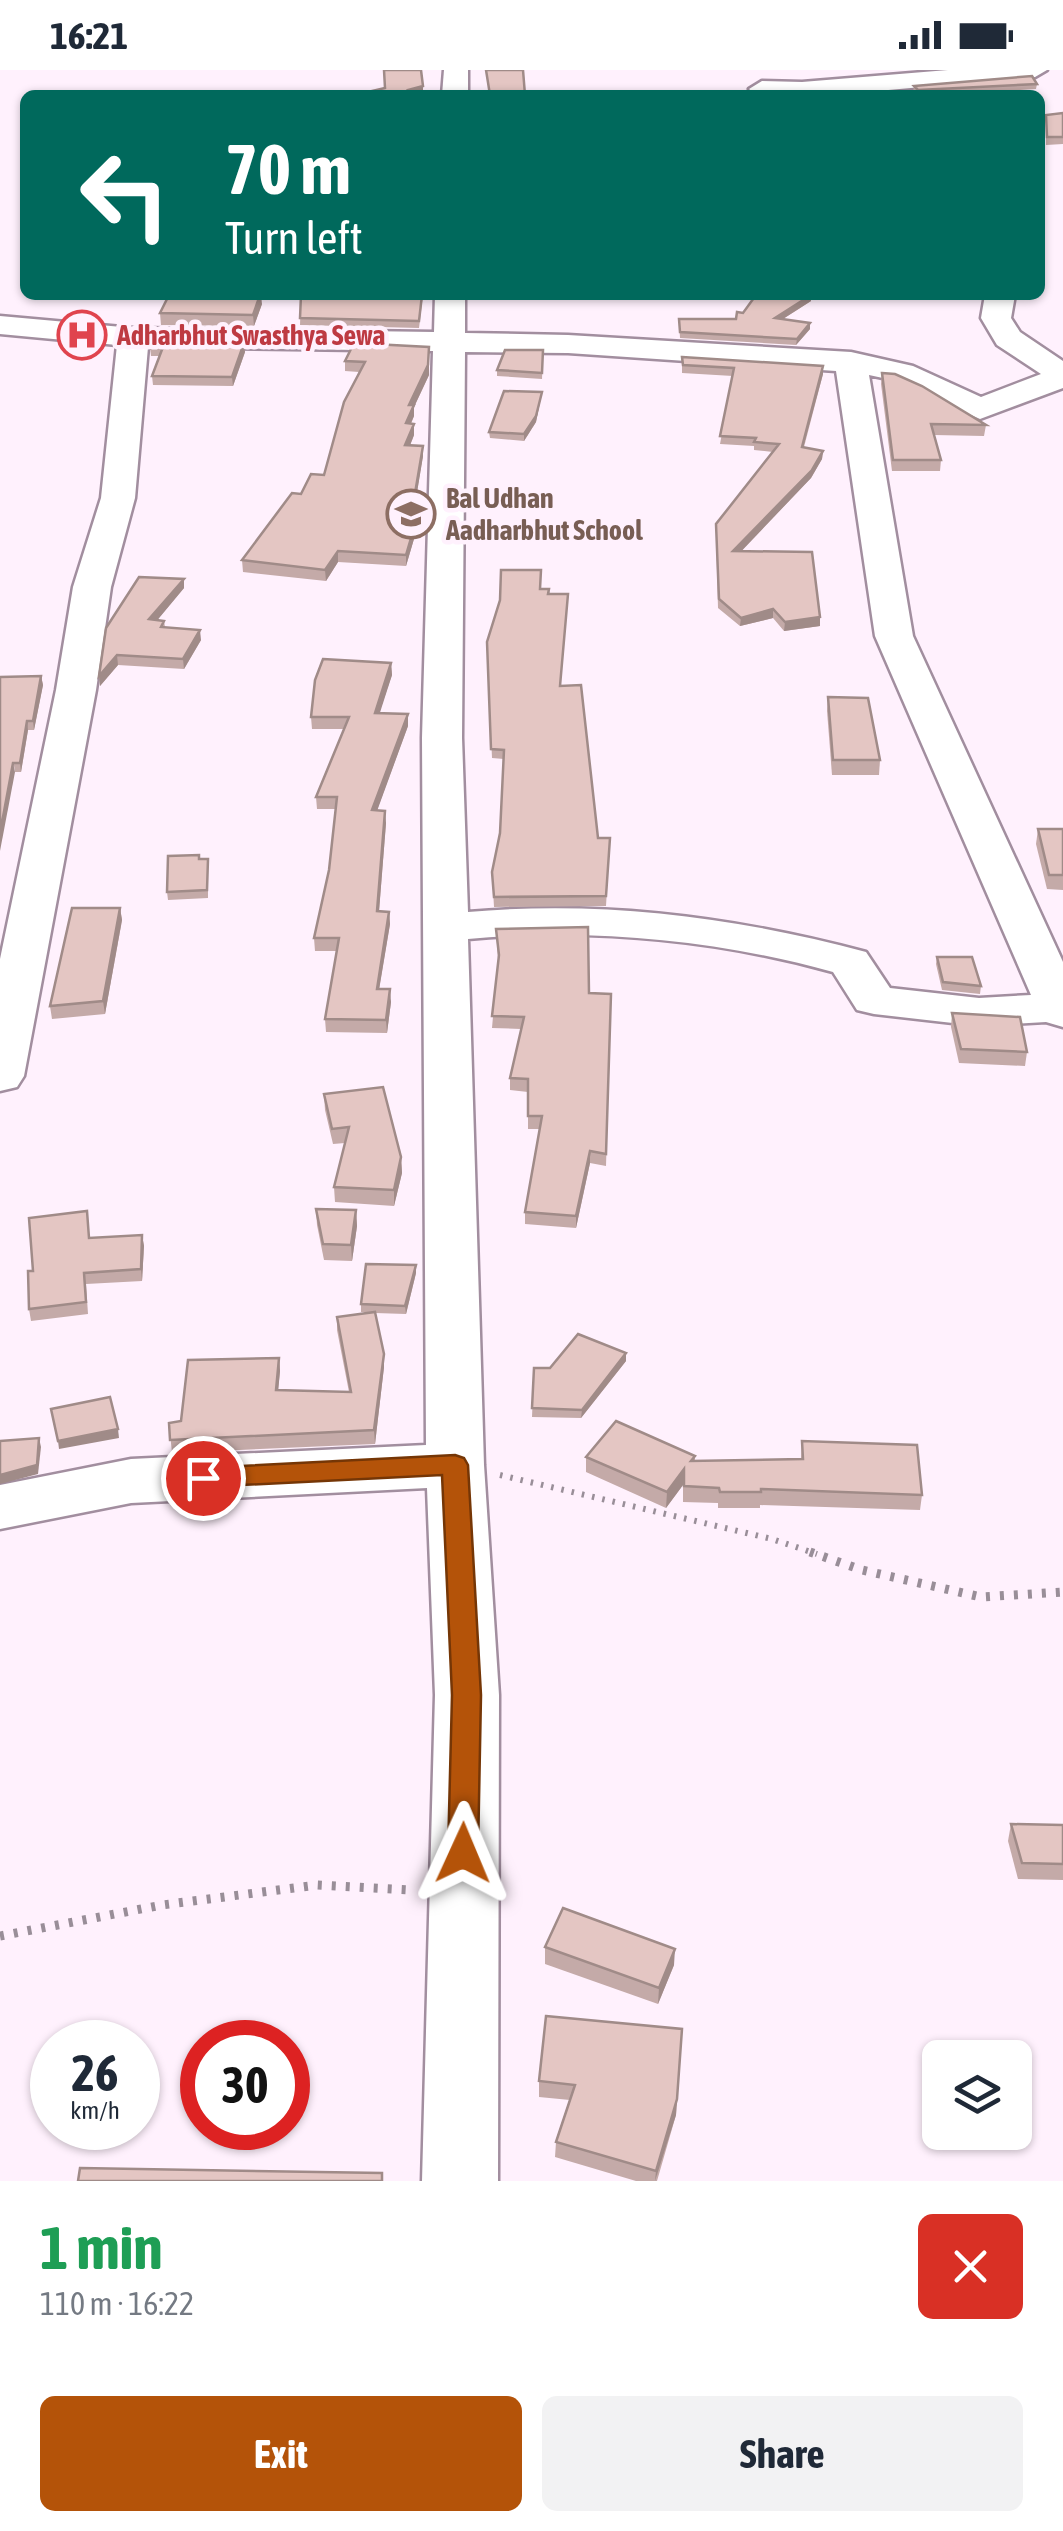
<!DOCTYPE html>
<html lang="en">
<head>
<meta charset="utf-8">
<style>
  :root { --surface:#fff; --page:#f2f2f3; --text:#1f2937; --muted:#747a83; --accent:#b45309 }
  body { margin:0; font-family:"Asap Condensed",sans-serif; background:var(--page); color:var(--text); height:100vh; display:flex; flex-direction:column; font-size:38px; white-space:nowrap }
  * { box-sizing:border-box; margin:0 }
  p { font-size:32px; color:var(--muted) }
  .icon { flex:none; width:55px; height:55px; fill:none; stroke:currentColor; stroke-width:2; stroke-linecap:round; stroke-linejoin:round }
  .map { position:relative; height:2111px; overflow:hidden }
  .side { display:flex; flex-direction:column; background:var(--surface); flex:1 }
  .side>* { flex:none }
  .top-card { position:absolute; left:20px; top:20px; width:1025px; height:210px; border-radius:15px; box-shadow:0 2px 8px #0004; background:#00695c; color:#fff; overflow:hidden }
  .tools { position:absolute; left:922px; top:1970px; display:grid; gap:20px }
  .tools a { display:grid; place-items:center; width:110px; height:110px; border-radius:15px; background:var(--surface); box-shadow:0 2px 8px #0004; font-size:50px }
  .speed { position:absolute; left:30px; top:1950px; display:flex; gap:20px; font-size:50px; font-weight:700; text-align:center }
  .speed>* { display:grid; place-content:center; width:130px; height:130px; border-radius:50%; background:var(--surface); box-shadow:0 2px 8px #0004; line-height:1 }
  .speed small { font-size:25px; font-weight:400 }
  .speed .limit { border:15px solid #d22; background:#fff; color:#111 }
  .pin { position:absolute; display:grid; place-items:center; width:85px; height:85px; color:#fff; margin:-42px; border:5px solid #fff; border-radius:50%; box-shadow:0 2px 10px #0007 }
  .me { position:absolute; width:110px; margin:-55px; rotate:1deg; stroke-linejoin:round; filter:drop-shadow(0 0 8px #0008) }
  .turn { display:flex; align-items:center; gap:35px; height:210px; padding:0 40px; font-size:45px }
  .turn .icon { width:130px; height:130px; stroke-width:2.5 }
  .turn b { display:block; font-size:70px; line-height:85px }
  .round { display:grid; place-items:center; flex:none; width:105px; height:105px; border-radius:15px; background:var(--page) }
  .head { display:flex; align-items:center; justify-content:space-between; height:170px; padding:0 40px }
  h1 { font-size:60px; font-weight:700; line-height:75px; color:#1e9e55 }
  .action { display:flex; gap:20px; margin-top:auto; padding:20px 40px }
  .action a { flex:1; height:115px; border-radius:15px; background:var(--accent); color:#fff; font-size:40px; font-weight:700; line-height:115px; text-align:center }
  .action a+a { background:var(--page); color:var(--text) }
  .status { display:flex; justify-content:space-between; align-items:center; height:70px; padding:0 50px; background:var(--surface); direction:ltr }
  .status svg { height:28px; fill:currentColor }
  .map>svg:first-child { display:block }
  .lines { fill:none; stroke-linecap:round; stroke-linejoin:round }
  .minor-casing { stroke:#a28e9f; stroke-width:5 }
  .path-far1 { stroke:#998e98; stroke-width:6; stroke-dasharray:2.5 8; stroke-linecap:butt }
  .path { stroke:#998e98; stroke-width:9; stroke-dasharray:4 10; stroke-linecap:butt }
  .minor { fill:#fff; fill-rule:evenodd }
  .wall { fill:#c4aaa8 }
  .shaded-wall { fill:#a08b88 }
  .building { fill:#e4c6c3; stroke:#a08b88; stroke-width:2.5 }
  .route { fill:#b45309; stroke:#753606; stroke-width:2.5 }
  .labels { text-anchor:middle; stroke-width:9; stroke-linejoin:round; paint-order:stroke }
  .far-health-label { font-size:28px; font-weight:bold; fill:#be3a42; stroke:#fff1fd; text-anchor:start }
  .far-education-label { font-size:28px; font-weight:bold; fill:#785e54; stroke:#fff1fd; text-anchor:start }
</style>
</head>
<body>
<div class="status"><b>16:21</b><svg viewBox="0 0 49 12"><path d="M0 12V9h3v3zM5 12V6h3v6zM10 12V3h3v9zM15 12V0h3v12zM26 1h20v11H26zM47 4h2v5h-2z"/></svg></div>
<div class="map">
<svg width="1063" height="2111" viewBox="0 0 1063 2111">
  <rect width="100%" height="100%" fill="#fff1fd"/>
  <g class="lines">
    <g class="minor-casing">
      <g id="minor">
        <polygon points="444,0 468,0 468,25 442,25"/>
        <polygon points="948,0 1047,0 1035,7 832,25 756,25 749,19 762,11 802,12"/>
        <path d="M435,225H465V263L568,265L851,282L913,296L981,327L1041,304L997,275L981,248L985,225H1015L1011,248L1020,262L1063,291V318L980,349L892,310L869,305L913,566L1063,892V957L1046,952L979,956L874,944L857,940L833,902C714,869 591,858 468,869L484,1395L499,1625L498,2111H422L435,1625L427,1418L131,1433L0,1459V1415L131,1389L426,1375L422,668L433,281L148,277L135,428L111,517L96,620L24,1006L17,1017L0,1021V889L56,620L73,517L101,428L117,275L0,264V246L133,258L434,262ZM465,282L568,283L836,301L875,566L1031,925L979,928L890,918L866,882C735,847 603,830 468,842L462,668Z"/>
      </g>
    </g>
    <polyline class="path-far1" points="500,1405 772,1469 817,1484"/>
    <g class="path">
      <polyline points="810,1482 862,1500 981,1527 1063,1522"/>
      <polyline points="0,1866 162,1835 317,1815 411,1820"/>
    </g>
    <use href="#minor" class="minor"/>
  </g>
  <g class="wall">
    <polygon points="1037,14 1036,19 931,25 916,25 913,22 914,16"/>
    <polygon points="1063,43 1063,74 1046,75 1046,45"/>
    <polygon points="301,225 423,225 419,258 300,255"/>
    <polygon points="811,225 811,231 783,249 810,253 810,259 796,275 680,268 679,249 736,249 743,243"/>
    <polygon points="262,234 254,256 161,255 160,243"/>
    <polygon points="244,273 245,282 233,316 153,315 152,306 160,286 151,286 150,277"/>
    <polygon points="354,273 429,305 414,337 414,346 411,354 414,365 410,375 423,386 414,441 419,452 406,496 338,492 326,511 243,502 242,490 301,424 324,405 359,302 345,301 345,291"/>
    <polygon points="543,280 542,309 497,306 497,300"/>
    <polygon points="682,287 823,304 804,377 823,381 822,389 811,408 741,481 820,556 784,561 773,548 740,556 718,538 716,463 773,382 754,380 754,376 720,374 733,306 682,303"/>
    <polygon points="882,303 986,355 984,366 934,365 941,390 940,401 892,401 881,314"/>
    <polygon points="542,322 536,352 524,371 490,368 489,362"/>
    <polygon points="184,509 184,518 157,550 164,551 165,557 201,570 184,599 118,595 100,616 99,606"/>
    <polygon points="541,519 549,519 561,616 598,768 610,768 606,836 494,837 492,802 500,763 504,689 492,688 487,572"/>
    <polygon points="391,593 392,605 379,643 408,644 408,656 377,740 386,753 379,841 389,842 390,854 379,919 391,932 387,963 326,962 325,949 337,881 315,881 314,868 329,800 336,739 317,739 316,727 344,659 312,659 311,647"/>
    <polygon points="41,606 43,615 34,660 28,660 21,702 15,702 0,607"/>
    <polygon points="828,627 880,690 879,705 832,705 827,641"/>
    <polygon points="1038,759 1063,759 1063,820 1047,819 1036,774"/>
    <polygon points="199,789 208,797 208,828 168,830 167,822"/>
    <polygon points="120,838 122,850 105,944 52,949 50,936"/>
    <polygon points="496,859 589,923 611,924 606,1096 590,1093 576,1158 525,1154 525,1142 540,1059 528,1059 528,1022 510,1020 510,1008 521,959 492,958 498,889"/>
    <polygon points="937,887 981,916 980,924 942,920 936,894"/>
    <polygon points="952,943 1027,982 1025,996 959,993 951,957"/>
    <polygon points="324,1024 401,1087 402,1103 394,1136 335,1132 334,1117 345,1073 333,1074 325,1040"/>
    <polygon points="316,1139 356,1140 357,1156 352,1191 324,1190 317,1155"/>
    <polygon points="142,1165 144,1176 142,1211 86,1214 88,1244 31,1251 29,1239 33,1201 90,1168"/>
    <polygon points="416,1203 406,1244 375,1243 384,1284 384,1297 375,1374 172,1383 169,1353 181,1351 279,1288 280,1301 278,1320 349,1322 337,1260 337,1247 370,1242 361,1242 361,1234"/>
    <polygon points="626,1283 626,1291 581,1348 532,1347 534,1298 550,1298"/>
    <polygon points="802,1371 922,1425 920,1440 760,1435 760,1438 718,1438 718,1433 683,1432 683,1415 666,1438 586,1402 586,1387 695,1386 695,1391 801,1389"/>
    <polygon points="1011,1754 1063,1755 1063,1810 1018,1809 1008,1771"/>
    <polygon points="545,1877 674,1895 658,1934 545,1894"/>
    <polygon points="682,1959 676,2045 657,2111 636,2111 555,2087 556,2072 570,2030 539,2027 539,2011"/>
  </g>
  <g class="shaded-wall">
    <polygon points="423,16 423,22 412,25 408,20"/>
    <polygon points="261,225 262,234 254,256 253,245"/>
    <polygon points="811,225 811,231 775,254 775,248"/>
    <polygon points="810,253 810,259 796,275 797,269"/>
    <polygon points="244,273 245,282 233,316 232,307"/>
    <polygon points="429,277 429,305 414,337 414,346 406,364 406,353 409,335"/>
    <polygon points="823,296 823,304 801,385 802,377"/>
    <polygon points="542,322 536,352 524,371 524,364"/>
    <polygon points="414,354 414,365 406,386 405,375"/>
    <polygon points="423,376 423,386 412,452 412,441"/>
    <polygon points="823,381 822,389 811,408 733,490 733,481"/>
    <polygon points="419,441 419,452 406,496 406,485"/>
    <polygon points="338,481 338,492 326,511 325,500"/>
    <polygon points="184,509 184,518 150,559 149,549"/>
    <polygon points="773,539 773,548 740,556 741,548"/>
    <polygon points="820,547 820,556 784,561 785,552"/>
    <polygon points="200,560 201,570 184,599 183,589"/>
    <polygon points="117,585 118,595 100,616 99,606"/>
    <polygon points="391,593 392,605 376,655 375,643"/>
    <polygon points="41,606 43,615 34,660 33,651"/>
    <polygon points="408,644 408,656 373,752 372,740"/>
    <polygon points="27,651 28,660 21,702 20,693"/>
    <polygon points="13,693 15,702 0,781 0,763"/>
    <polygon points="385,741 386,753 378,854 377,841"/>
    <polygon points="120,838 122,850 105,944 103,931"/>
    <polygon points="389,842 390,854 377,932 377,919"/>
    <polygon points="390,919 391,932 387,963 386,950"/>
    <polygon points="590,1081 590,1093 576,1158 576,1146"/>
    <polygon points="401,1087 402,1103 394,1136 394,1120"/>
    <polygon points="356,1140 357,1156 352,1191 351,1175"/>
    <polygon points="142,1165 144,1176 142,1211 141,1199"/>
    <polygon points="416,1195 416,1203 406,1244 405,1236"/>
    <polygon points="626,1283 626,1291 581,1348 582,1340"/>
    <polygon points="384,1284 384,1297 375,1374 374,1360"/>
    <polygon points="279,1288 280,1301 277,1333 276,1320"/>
    <polygon points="118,1359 119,1368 59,1379 58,1371"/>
    <polygon points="39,1368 41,1377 38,1404 0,1414 0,1405"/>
    <polygon points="684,1399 683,1415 666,1438 667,1422"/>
    <polygon points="675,1879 674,1895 658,1934 659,1918"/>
    <polygon points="677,2029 676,2045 655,2111 656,2101"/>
  </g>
  <g class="building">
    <polygon points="384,0 421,0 423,16 408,20 411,25 364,25 363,23 385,18"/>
    <polygon points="486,0 523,0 525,25 490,25"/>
    <polygon points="1032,6 1037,14 918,20 914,16"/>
    <polygon points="1063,43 1063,67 1047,67 1046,45"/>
    <polygon points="186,225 260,225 253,245 160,243 168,227 185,227"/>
    <polygon points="301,225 422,225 419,251 300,248"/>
    <polygon points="756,225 811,225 775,248 810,253 797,269 680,262 679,249 736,249 737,242 743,243"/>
    <polygon points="151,272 244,273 232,307 152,306 163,277 150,277"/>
    <polygon points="354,273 429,277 428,295 409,335 414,335 406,353 414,354 405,375 423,376 412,441 419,441 406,485 338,481 325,500 242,490 292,423 301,424 311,404 324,405 344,332 365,292 345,291"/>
    <polygon points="505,280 543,280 542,303 497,300"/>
    <polygon points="682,287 823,296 802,377 823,381 812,400 733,481 812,482 820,547 785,552 773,539 741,548 719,529 716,454 779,374 754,372 756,368 720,366 734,298 683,295"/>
    <polygon points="882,303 895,304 922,316 986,355 931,354 941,390 893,390"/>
    <polygon points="504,321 542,322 536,346 524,364 489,362"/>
    <polygon points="501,500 541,500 540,519 549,519 548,524 568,524 560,616 581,615 598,768 610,768 606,826 494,827 492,802 500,763 504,680 491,679 487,572 500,530"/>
    <polygon points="139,507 184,509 149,549 164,551 161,557 200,560 183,589 117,585 99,606 106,558"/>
    <polygon points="323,589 391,593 375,643 408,644 372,740 385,741 377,841 389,842 377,919 390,919 386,950 325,949 339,868 314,868 329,800 337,727 316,727 349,647 311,647 315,610"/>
    <polygon points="41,606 33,651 27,651 20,693 13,693 0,763 0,607"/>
    <polygon points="828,627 868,628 880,690 833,690"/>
    <polygon points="1038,759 1063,759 1063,805 1049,805"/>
    <polygon points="199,785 199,789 208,789 207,820 167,822 168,786"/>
    <polygon points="72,838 120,838 103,931 50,936"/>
    <polygon points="588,857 589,923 611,924 606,1084 590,1081 576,1146 525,1142 542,1046 528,1046 528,1009 510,1008 524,947 492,946 499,885 496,859"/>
    <polygon points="937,887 972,887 981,916 943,912"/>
    <polygon points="952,943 1020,947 1027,982 961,979"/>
    <polygon points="383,1017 401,1087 394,1120 334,1117 349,1057 332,1059 324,1024"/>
    <polygon points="316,1139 356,1140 351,1175 323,1174"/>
    <polygon points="87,1141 89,1168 142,1165 141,1199 84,1203 86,1232 29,1239 28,1201 33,1201 29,1148"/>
    <polygon points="366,1194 416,1195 405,1236 361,1234"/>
    <polygon points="375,1242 384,1284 374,1360 170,1370 169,1353 181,1351 188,1290 279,1288 276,1320 351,1322 337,1247"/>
    <polygon points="578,1264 626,1283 582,1340 532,1338 534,1298 550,1298"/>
    <polygon points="110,1327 118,1359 58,1371 51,1339"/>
    <polygon points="616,1351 695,1386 691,1391 803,1389 802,1371 917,1375 922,1425 761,1419 761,1422 720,1422 719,1418 684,1416 684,1399 667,1422 586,1387"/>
    <polygon points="39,1368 37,1395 0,1405 0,1371"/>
    <polygon points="1011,1754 1063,1755 1063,1794 1022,1793"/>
    <polygon points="563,1838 675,1879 659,1918 545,1877"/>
    <polygon points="546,1946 682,1959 677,2029 656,2101 556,2072 575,2015 539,2011"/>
    <polygon points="80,2098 382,2103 382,2111 78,2111"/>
  </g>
  <polygon class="route" points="455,1385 464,1388 468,1395 481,1625 478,1783 474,1792 463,1796 452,1792 448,1783 452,1625 442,1405 203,1417 194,1414 190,1408 194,1401 203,1398"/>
  <defs>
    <g id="hospital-ring" transform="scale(2.5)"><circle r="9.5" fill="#fff1fd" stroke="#e0444e" stroke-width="1.5"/><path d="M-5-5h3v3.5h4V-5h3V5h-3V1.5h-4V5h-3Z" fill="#e0444e"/></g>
    <g id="school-ring" transform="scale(2.5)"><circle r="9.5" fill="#fff1fd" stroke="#8d6e63" stroke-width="1.5"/><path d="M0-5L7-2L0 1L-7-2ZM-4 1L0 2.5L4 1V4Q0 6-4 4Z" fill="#8d6e63"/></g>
  </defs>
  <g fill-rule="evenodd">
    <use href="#hospital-ring" x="82" y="265"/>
    <use href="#school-ring" x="411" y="444"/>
  </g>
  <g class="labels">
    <g class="far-health-label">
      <text x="117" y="275">Adharbhut Swasthya Sewa</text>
    </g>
    <g class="far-education-label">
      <text x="446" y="438">Bal Udhan<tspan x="446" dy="32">Aadharbhut School</tspan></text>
    </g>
  </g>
</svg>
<div class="tools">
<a><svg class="icon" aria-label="layers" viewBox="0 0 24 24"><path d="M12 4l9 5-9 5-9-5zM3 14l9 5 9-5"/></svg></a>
</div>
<div class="speed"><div>26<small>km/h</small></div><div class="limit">30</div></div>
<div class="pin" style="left:203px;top:1408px;background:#d93025"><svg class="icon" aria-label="arrive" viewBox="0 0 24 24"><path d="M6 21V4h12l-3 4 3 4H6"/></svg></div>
<svg class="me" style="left:463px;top:1783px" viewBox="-20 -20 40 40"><path d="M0-17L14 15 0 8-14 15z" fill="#b45309" stroke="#fff" stroke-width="4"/></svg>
<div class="top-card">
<div class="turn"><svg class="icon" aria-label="left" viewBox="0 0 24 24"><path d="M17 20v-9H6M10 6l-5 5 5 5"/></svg><div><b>70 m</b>Turn left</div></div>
</div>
</div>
<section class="side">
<div class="head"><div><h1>1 min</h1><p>110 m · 16:22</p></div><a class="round" style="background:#d93025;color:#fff"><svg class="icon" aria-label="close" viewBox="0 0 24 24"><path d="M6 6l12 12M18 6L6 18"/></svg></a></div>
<div class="action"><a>Exit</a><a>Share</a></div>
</section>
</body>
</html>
